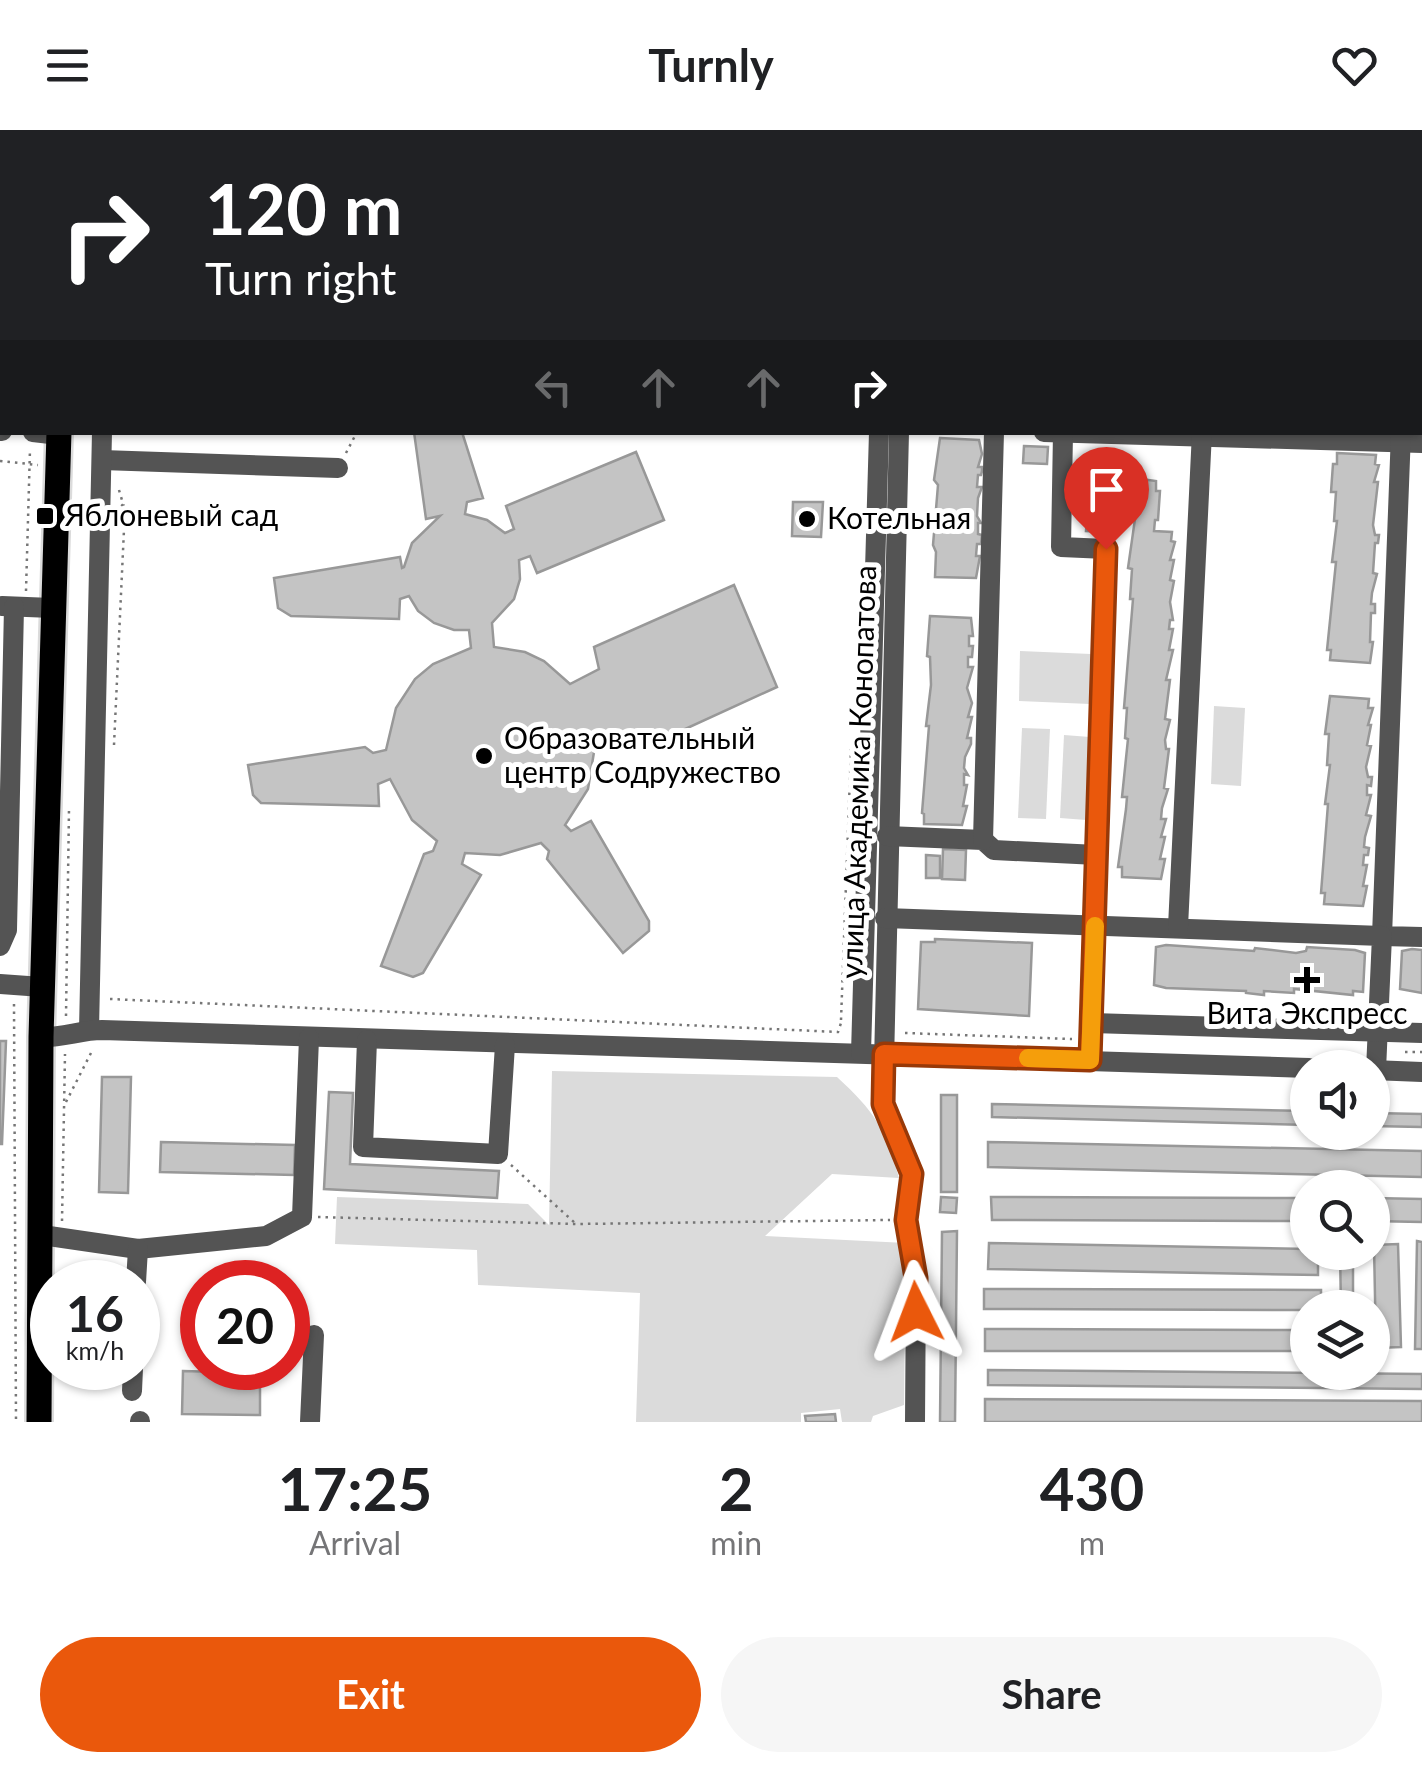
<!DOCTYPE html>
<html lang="en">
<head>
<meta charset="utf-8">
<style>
  :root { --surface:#fff; --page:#f6f6f6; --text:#202124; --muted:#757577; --accent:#ea580c }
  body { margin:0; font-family:Lato,sans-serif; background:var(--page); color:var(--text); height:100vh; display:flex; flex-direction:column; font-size:38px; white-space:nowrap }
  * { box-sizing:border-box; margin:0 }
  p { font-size:32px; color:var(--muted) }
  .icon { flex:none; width:55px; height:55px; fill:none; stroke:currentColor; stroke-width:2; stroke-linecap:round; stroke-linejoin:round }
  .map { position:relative; height:1292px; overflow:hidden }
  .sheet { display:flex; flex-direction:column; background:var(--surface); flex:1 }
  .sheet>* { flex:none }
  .banner { position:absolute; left:0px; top:0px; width:1422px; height:305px; box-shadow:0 2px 8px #0004; background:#202124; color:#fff; overflow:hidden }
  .fabs { position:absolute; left:1290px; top:920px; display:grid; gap:20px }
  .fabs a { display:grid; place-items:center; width:100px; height:100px; border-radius:50%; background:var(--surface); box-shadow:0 2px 8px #0004; font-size:50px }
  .speed { position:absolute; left:30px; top:1130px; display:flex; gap:20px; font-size:50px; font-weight:700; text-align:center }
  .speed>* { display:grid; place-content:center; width:130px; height:130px; border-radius:50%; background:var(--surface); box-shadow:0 2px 8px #0004; line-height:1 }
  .speed small { font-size:25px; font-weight:400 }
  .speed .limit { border:15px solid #d22; background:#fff; color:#111 }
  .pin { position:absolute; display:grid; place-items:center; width:85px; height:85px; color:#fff; margin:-102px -42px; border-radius:50% 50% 50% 0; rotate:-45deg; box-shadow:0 0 10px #0007 }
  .pin .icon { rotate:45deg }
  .me { position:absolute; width:110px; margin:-55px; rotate:357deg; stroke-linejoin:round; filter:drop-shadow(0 0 8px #0008) }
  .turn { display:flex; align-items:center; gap:35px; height:210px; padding:0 40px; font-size:45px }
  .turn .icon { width:130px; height:130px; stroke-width:2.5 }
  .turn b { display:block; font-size:70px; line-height:85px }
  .lanes { display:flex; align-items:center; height:95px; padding:0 40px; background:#0003; justify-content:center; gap:50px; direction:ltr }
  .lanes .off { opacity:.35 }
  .eta { display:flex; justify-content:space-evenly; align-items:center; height:170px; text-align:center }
  .eta b { font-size:60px; font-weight:700; line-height:70px }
  .button { display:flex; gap:20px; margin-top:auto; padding:20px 40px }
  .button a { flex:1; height:115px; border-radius:60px; background:var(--accent); color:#fff; font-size:40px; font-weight:700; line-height:115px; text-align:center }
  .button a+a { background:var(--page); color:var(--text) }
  header { display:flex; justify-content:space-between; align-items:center; height:130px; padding:0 40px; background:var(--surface); font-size:45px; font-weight:700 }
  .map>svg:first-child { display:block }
  .green { fill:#dbdbdb }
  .building { fill:#c4c4c4; stroke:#989898; stroke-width:2.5 }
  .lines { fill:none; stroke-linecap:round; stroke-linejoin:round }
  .major-casing { stroke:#dbdbdb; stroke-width:30 }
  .path { stroke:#767676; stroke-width:2.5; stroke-dasharray:2.5 5; stroke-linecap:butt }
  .minor { stroke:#545454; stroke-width:20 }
  .major { stroke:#000; stroke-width:25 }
  .route-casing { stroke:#983908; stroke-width:25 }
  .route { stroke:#ea580c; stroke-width:18 }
  .slow { stroke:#f59e0b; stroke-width:18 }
  .poi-dot { fill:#000; stroke:#fff; stroke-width:4 }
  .labels { text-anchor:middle; stroke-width:10; stroke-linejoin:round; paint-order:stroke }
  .poi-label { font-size:30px; fill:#000; stroke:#fff; text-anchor:start }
  .street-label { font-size:30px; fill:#000; stroke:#fff }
</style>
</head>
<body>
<header><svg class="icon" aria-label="menu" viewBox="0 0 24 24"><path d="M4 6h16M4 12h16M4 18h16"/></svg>Turnly<svg class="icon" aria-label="heart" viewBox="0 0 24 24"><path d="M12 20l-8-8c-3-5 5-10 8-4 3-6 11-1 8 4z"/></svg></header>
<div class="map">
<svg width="1422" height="1292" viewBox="0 0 1422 1292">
  <rect width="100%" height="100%" fill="#fff"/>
  <g class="green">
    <polygon points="1020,521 1091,524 1090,574 1019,571"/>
    <polygon points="1214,576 1245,578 1241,656 1211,654"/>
    <polygon points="1022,598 1050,599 1046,689 1018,688"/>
    <polygon points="1064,605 1090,607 1086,690 1060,688"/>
    <path d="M552,941L837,947C874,981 886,999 899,1048L832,1044L765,1106L906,1113L904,1275L873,1286L871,1292H842L840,1279L801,1283V1292H636L640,1163L478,1155L477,1120L335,1114L337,1067L528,1074L549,1095Z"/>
  </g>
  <g class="building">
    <polygon points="414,302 462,302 483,368 467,372 465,384 487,390 505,403 514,399 506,376 636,322 664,390 537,443 530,426 519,430 520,449 514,469 492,493 494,517 525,522 544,531 570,554 599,539 594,517 734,455 777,557 635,622 628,606 595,616 588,659 565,695 571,701 591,691 649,791 649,801 623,823 547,729 549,721 541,713 500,725 465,723 462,734 481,745 423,843 413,847 381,836 424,724 433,721 437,711 412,690 390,649 378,654 379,676 261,673 253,665 248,635 365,617 373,623 386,620 396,578 415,549 433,534 471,518 469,500 454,500 434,493 418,481 409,466 400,469 399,489 291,486 278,478 274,448 400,427 402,438 404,437 412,413 440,386 426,389"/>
    <polygon points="940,308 979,310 982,324 978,337 982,337 982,341 981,345 978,345 977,357 982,357 978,368 977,386 981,393 978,393 978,404 982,405 981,414 977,414 976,426 980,426 976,448 935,447 936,422 933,415 938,355 934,350"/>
    <polygon points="1024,316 1048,317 1047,334 1023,333"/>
    <polygon points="1337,323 1376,325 1375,334 1379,335 1374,352 1378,352 1373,395 1375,405 1379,405 1378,413 1375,413 1373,443 1377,444 1372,463 1371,474 1375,474 1375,483 1371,483 1370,512 1373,512 1370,533 1330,530 1331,520 1327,520 1336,432 1332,432 1337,391 1334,391 1336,362 1331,362 1333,334 1337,334"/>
    <polygon points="1098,345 1118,346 1118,350 1127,351 1127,347 1156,351 1156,361 1160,361 1158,390 1155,390 1154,401 1172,402 1171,411 1175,412 1170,430 1174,430 1170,450 1174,451 1170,472 1173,490 1170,490 1169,499 1173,499 1169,520 1173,520 1166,550 1170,550 1165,589 1170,590 1165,610 1166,619 1169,619 1164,658 1168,659 1162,678 1161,689 1166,689 1161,707 1165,707 1160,729 1165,729 1161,749 1122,747 1122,737 1118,737 1126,679 1127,667 1122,667 1128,609 1125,608 1127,578 1124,578 1133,469 1130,469 1132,439 1128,438 1135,389 1125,389 1125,393 1107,388 1106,402 1086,401 1087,388 1083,388 1085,359 1089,359 1089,349 1097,350"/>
    <polygon points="793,372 823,372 821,407 792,406"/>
    <polygon points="930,486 971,488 973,506 969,506 969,516 973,516 972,527 968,527 968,537 973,537 967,558 972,573 968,587 972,587 967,608 971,608 971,614 965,627 964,638 968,645 964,644 964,655 967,655 963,676 967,676 962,695 924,694 924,684 922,683 929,596 926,596 931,555 930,527 927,526"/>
    <polygon points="1330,566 1369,569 1368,578 1373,578 1368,595 1371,595 1367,615 1371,616 1366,637 1368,647 1372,647 1371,656 1367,655 1367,665 1371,665 1366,685 1371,686 1365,707 1364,717 1369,718 1368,725 1364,725 1363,735 1367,735 1363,756 1367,756 1363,776 1324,774 1325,763 1321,763 1328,674 1325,674 1330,635 1327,635 1329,604 1325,604"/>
    <polygon points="943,719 966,720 965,750 942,749"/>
    <polygon points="926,725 940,726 940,748 926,748"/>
    <polygon points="935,809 1032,813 1029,886 918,879 921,812 935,812"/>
    <polygon points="1166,815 1254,821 1255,818 1296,823 1306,821 1307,817 1355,820 1365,823 1363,862 1353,861 1353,865 1294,859 1294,863 1264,861 1264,865 1246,863 1246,861 1166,858 1154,855 1156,817"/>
    <polygon points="1412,819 1422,820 1422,863 1400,859 1402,821"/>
    <polygon points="0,911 6,911 2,1014 0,1014"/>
    <polygon points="102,947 131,947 128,1063 99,1062"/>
    <polygon points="329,962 353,963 350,1034 499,1041 497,1068 324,1059"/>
    <rect x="941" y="965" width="16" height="97"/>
    <polygon points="992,974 1308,981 1308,995 992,987"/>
    <polygon points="1372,983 1422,984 1422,997 1372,996"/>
    <polygon points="161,1012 295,1015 294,1045 160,1042"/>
    <polygon points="988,1012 1422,1021 1422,1047 988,1037"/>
    <polygon points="941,1067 957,1068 956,1083 940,1082"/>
    <polygon points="991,1067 1308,1068 1308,1091 992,1090"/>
    <polygon points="1372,1068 1422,1069 1422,1092 1372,1091"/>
    <polygon points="957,1101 955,1292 940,1292 942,1102"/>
    <polygon points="1417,1111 1422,1112 1422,1219 1415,1219"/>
    <polygon points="989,1113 1308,1119 1308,1122 1318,1122 1318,1145 988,1139"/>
    <polygon points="1398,1114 1401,1217 1376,1218 1374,1115"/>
    <polygon points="1340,1122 1353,1122 1353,1178 1341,1178"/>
    <polygon points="984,1159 1321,1160 1321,1178 1308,1178 1308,1180 984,1179"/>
    <polygon points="985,1199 1308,1200 1308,1221 985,1221"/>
    <polygon points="988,1240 1422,1244 1422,1259 988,1255"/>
    <polygon points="183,1241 260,1243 260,1285 182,1284"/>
    <polygon points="985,1269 1422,1271 1422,1292 985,1292"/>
    <polygon points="835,1284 836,1292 806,1292 805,1286"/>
  </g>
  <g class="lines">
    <g class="major-casing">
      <g id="major">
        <polyline points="66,2 66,0"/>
        <polyline points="39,1292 41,907 59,302"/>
      </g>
    </g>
    <g class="path">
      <polyline points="38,2 38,0"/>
      <polyline points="117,2 117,0"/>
      <polyline points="346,323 357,302"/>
      <polyline points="0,331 38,335"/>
      <polyline points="119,360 124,377"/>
      <polyline points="26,461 30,319"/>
      <polyline points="114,615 125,378 118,371"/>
      <polyline points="110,869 838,902 842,890"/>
      <polyline points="14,874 16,1292"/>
      <polyline points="66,886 69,679"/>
      <polyline points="841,890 851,619"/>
      <polyline points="905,903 1072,909"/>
      <polyline points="1405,922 1422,922"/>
      <polyline points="66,972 92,921"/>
      <polyline points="511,1035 575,1093"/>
      <polyline points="318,1087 577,1094 890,1090"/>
      <polyline points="62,1091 65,924"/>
    </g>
    <g class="minor">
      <polyline points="885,2 885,0"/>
      <polyline points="907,2 907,0"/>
      <polyline points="1121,2 1121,0"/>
      <polyline points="1205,2 1205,0"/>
      <polyline points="1314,2 1314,0"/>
      <polyline points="1413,2 1413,0"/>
      <polyline points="0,223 2,224"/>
      <polyline points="0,243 2,243"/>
      <polyline points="1420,272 1422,272"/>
      <polyline points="0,301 2,301"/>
      <polyline points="33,302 59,305"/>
      <polyline points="899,302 883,974 912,1044 907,1091 916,1148 915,1292"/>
      <polyline points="1044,302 1422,313"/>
      <polyline points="1401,302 1382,806 1422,807"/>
      <polyline points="1063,303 1061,417 1106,419 1090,930"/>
      <polyline points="102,330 338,338"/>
      <polyline points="2,476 52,478"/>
      <polyline points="887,706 983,710 994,720 1097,725"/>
      <polyline points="983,710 994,302"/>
      <polyline points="885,788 1382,806 1376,940"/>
      <polyline points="1178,797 1202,302"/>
      <polyline points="0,816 7,800 14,477"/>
      <polyline points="0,854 42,857"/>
      <polyline points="1092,893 1422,903"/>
      <polyline points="89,900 102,302"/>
      <path d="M41,907C62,908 81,900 102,900L1309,938"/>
      <polyline points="367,910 363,1017 498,1024 505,915"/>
      <polyline points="861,923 879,302"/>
      <polyline points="1372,940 1422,942"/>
      <polyline points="42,1105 138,1119 266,1106 302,1087 309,908"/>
      <polyline points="136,1152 138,1119"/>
      <polyline points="132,1261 133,1238"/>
      <polyline points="140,1292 140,1291"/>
      <polyline points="310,1292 314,1205"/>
    </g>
    <use href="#major" class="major"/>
  </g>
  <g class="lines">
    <g class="route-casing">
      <polyline id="route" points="916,1182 916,1148 906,1090 912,1044 883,974 884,924 1090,930 1106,419"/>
    </g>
    <use href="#route" class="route"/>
    <polyline class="slow" points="1028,928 1090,930 1095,796"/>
  </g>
  <g class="poi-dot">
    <rect x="35" y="376" width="20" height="20" rx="5"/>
    <circle cx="807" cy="389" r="10"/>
    <circle cx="484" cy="626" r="10"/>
    <path d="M1302 835h10v10h10v10h-10v10h-10v-10h-10v-10h10z"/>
  </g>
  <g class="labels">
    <g class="poi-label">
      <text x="65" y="396">Яблоневый сад</text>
      <text x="827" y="399">Котельная</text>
      <text x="504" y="619">Образовательный<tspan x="504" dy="34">центр Содружество</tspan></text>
      <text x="1307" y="894" text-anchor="middle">Вита Экспресс</text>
    </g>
    <g class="street-label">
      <text transform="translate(859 642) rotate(-88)" y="10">улица Академика Конопатова</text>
    </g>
  </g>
</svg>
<div class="fabs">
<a><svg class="icon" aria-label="sound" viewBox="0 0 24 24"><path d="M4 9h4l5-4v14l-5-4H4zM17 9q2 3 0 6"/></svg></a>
<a><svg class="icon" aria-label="search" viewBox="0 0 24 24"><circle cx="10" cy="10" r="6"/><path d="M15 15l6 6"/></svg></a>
<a><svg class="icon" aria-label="layers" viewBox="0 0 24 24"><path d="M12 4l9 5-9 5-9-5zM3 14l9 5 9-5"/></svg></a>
</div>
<div class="speed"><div>16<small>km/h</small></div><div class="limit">20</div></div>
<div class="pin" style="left:1106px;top:419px;background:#d93025"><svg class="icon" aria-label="arrive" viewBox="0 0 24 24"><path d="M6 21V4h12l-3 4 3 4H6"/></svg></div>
<svg class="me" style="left:916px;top:1182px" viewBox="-20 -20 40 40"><path d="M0-17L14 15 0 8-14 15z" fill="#ea580c" stroke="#fff" stroke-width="4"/></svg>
<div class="banner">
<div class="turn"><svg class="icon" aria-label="right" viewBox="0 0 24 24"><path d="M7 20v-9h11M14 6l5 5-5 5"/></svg><div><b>120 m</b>Turn right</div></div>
<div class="lanes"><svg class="icon off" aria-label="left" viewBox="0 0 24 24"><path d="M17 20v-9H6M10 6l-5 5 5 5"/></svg><svg class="icon off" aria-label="ahead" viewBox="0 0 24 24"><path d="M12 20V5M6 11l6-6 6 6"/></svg><svg class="icon off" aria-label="ahead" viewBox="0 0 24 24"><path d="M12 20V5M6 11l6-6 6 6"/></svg><svg class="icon" aria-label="right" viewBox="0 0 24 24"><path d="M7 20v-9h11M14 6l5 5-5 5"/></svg></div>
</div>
</div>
<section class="sheet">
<div class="eta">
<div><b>17:25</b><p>Arrival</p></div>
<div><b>2</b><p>min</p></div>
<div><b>430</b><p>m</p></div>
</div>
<div class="button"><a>Exit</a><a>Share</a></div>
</section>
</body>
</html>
